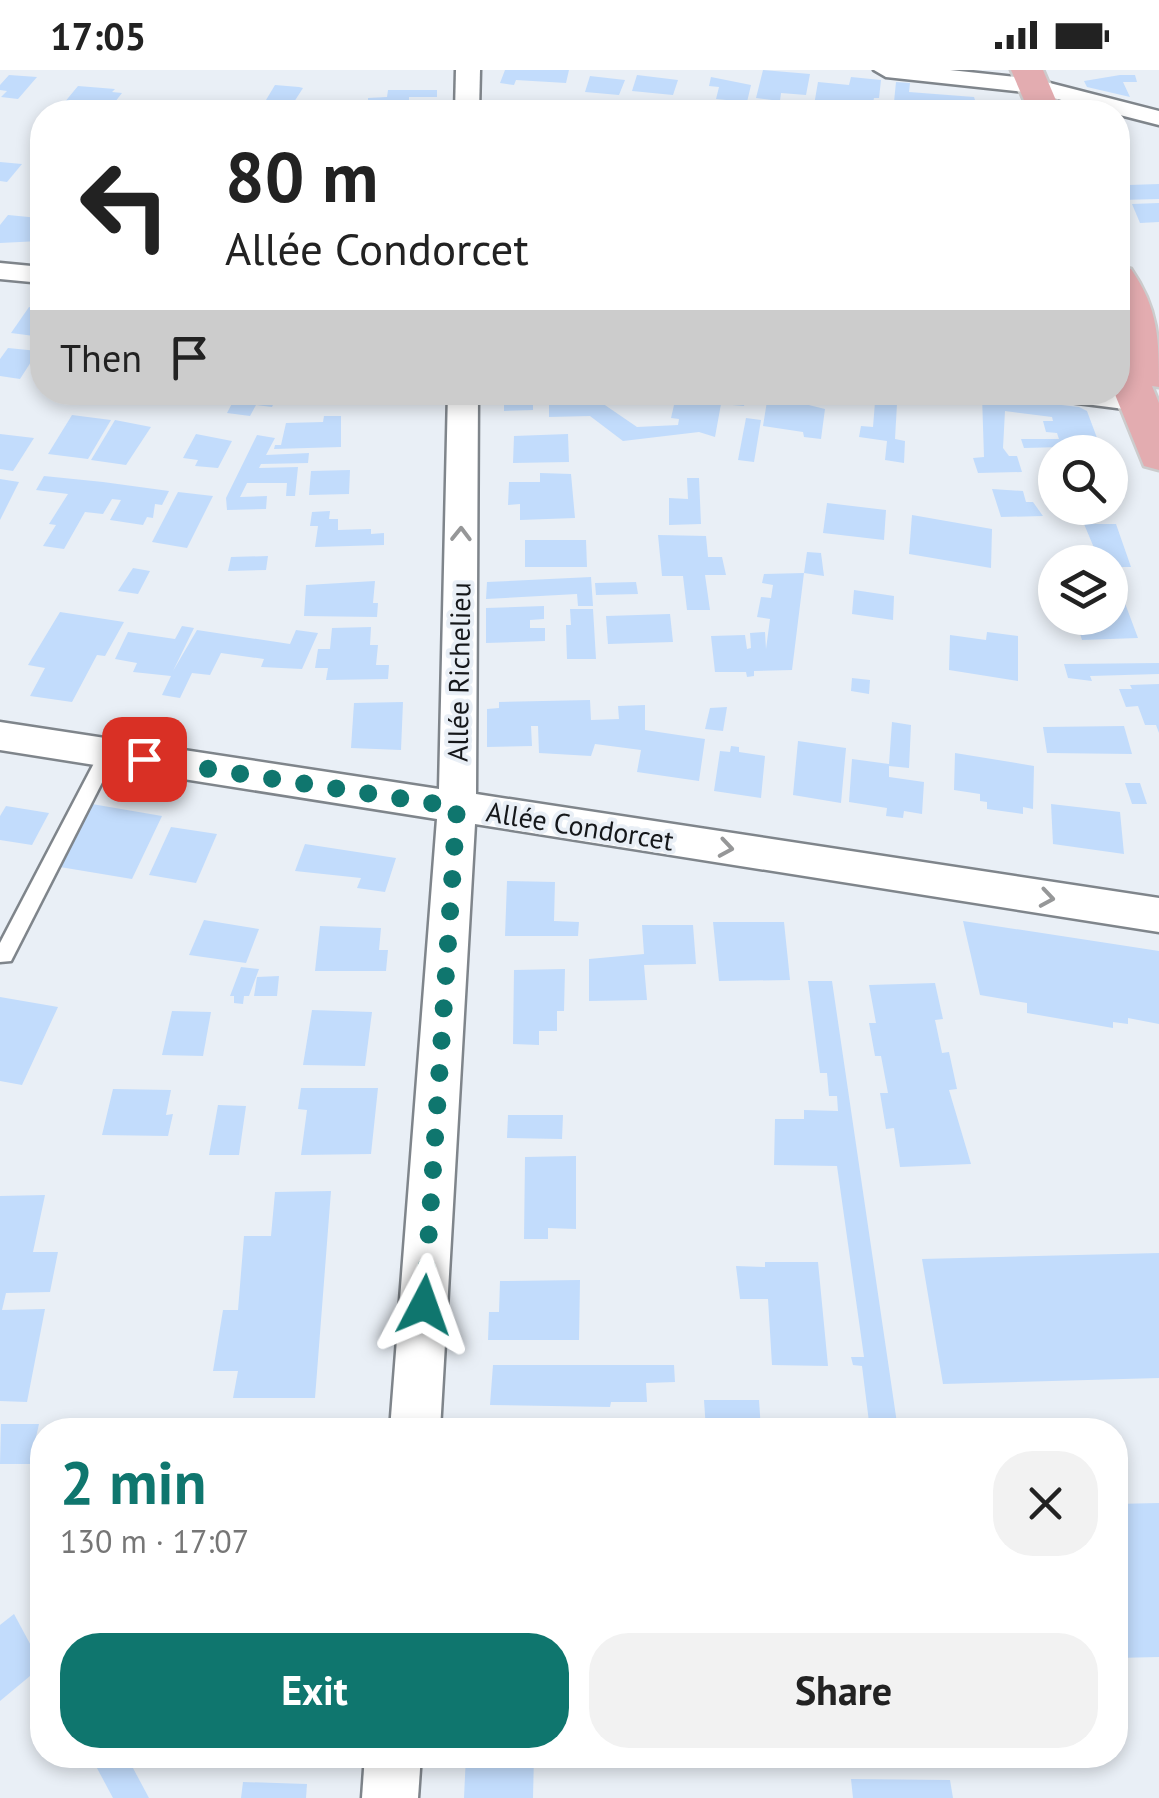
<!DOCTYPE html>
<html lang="en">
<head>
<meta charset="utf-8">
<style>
  :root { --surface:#fff; --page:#f2f2f2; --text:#222; --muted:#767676; --accent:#0f766e }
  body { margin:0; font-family:"PT Sans",sans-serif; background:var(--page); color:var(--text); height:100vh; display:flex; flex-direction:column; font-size:38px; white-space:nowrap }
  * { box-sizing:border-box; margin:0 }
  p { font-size:32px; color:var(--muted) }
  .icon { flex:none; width:55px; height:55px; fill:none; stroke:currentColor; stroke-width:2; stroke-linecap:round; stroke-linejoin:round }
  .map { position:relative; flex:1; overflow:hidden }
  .panel { position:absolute; left:30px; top:1348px; width:1098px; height:350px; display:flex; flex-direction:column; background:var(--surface); border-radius:40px; box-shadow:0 5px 15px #0003 }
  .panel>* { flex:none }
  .guide { position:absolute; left:30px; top:30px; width:1100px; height:305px; border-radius:40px; box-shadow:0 5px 15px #0003; background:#fff; color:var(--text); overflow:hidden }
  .buttons { position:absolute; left:1038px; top:365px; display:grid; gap:20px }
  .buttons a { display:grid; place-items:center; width:90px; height:90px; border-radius:50%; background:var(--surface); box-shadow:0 5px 15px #0003; font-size:50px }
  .pin { position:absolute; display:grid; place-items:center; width:85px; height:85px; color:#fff; margin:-42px; border-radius:20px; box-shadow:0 5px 15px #0006 }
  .me { position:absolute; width:110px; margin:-55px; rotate:4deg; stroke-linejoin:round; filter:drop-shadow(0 0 8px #0008) }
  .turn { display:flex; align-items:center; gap:35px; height:210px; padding:0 30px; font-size:45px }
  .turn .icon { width:130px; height:130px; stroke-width:2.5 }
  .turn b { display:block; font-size:70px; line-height:85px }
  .then { display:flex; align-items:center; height:95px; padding:0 30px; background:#0003; gap:20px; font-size:38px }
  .round { display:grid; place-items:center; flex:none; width:105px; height:105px; border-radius:40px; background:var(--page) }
  .head { display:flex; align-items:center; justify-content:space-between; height:170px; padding:0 30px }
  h1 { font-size:60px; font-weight:700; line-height:75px; color:var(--accent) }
  .cta { display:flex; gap:20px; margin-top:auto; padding:20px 30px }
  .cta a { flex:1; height:115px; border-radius:40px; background:var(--accent); color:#fff; font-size:40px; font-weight:700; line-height:115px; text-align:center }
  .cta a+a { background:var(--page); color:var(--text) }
  .status { display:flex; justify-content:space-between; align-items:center; height:70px; padding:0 50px; background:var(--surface); direction:ltr }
  .status svg { height:28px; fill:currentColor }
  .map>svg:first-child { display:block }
  .building { fill:#c2dcfc }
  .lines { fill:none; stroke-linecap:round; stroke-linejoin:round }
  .service-casing { stroke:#7f858b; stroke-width:5 }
  .minor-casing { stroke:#7f858b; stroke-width:5 }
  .primary-casing { stroke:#cccccd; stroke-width:5 }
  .service { fill:#fff; fill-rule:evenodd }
  .minor { fill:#fff; fill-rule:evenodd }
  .primary { fill:#e3acb0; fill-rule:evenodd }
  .oneway { stroke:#969798 }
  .route { stroke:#0f766e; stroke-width:18; stroke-dasharray:0 32.4 }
  .labels { text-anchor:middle; stroke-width:8; stroke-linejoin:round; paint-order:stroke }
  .street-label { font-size:28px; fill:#15171a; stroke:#e9eff6 }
</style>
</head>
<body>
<div class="status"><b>17:05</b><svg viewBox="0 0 49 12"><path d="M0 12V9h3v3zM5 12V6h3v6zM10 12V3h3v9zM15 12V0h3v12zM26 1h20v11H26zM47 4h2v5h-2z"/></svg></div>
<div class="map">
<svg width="1159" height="1728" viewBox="0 0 1159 1728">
  <rect width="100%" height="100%" fill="#e9eff6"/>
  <g class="building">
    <polygon points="505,0 569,0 566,13 516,10 514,15 500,13"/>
    <polygon points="763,0 810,4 806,25 781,23 780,31 756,28"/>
    <polygon points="9,5 37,7 18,29 1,27 7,21 0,20 0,15"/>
    <polygon points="637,5 678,10 673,25 632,21"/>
    <polygon points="1120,5 1135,5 1137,12 1123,12 1130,27 1087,17 1084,11"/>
    <polygon points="590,6 625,10 619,25 585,22"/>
    <polygon points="711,7 751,15 747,32 716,29 719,17 709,16"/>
    <polygon points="851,7 881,10 879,28 874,28 871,42 813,41 818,12 849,15"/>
    <polygon points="896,12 910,13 909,22 974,27 979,42 893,42"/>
    <polygon points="275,15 299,17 303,18 294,32 266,30"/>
    <polygon points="78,16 115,19 112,22 122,23 111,37 64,33"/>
    <polygon points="388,20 437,20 437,27 409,27 409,31 429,31 429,42 397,42 396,31 368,32 368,28 387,27"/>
    <polygon points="523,32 556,34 557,41 503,42 503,33"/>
    <polygon points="0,92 22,94 7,112 0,111"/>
    <polygon points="1118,104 1124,104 1129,115 1159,114 1159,129 1120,130"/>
    <polygon points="1159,133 1159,152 1140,153 1132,134"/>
    <polygon points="8,145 39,148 34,154 42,155 42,183 32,182 40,171 0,173 0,155"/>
    <polygon points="29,237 42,239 42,267 11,263"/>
    <polygon points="8,278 38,281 20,309 0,306 0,289"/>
    <polygon points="238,322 279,322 272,337 256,335 250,346 227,343"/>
    <polygon points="490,322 533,322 533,340 504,341 504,331 490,332"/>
    <polygon points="685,322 747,322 744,336 721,334 715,367 699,362 623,371 590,346 549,347 549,335 599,331 637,357 678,355 679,349 671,348 674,335 682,335"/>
    <polygon points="768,325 825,339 821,369 804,367 803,362 763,356"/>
    <polygon points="982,326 1079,337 1087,341 1100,376 1024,378 1021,369 1059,369 1057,363 1046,362 1043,351 1053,351 1052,347 1005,341 1003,378 1009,386 1017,386 1022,402 978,403 973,388 984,387"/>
    <polygon points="875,332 897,334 895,369 905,371 904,393 885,390 887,371 859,367 861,356 873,357"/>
    <polygon points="72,345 111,350 88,389 48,384"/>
    <polygon points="324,346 341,346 341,377 274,379 275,375 281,375 286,353 323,352"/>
    <polygon points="746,348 761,350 754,392 738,390"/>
    <polygon points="115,350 151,357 126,395 91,390"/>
    <polygon points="0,364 34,368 13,401 0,399"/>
    <polygon points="196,364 232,371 218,398 195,396 198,390 183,388"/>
    <polygon points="568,364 569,392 513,393 514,366"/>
    <polygon points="257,365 275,368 266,385 309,383 308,393 261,394 259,398 298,397 295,426 286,426 287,413 247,413 240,427 267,426 266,439 227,440 226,428"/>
    <polygon points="350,400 349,424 309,425 311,401"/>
    <polygon points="540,403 571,404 575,448 520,450 520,434 508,435 509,412 540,412"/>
    <polygon points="44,406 103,412 169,421 162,435 155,434 153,448 147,447 143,455 110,450 121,430 112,429 103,444 85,442 64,479 43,476 56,455 49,454 68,424 36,420"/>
    <polygon points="687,408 699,408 701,454 669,455 669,428 688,429"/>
    <polygon points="0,409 19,412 0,450"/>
    <polygon points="992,419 1023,421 1026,432 1033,432 1043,446 1001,447"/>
    <polygon points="178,422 213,426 187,478 152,472"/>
    <polygon points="827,433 886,440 884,470 823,463"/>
    <polygon points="330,441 329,449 338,449 338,460 371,459 371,464 384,463 384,475 315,477 318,456 310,456 312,442"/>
    <polygon points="912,445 992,459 991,498 909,484"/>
    <polygon points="1084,454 1116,454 1131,497 1110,497 1110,492 1100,492"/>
    <polygon points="658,465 706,466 708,487 722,487 726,505 705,505 710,540 687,540 683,506 662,506"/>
    <polygon points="525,470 586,470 587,497 525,497"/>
    <polygon points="807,482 821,483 824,506 804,503"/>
    <polygon points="268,486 266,500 228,501 231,487"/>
    <polygon points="133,498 150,501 138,524 118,521"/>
    <polygon points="804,503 792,600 754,601 754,606 747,607 746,602 715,602 711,566 745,565 747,579 751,578 750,563 765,562 766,579 770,549 757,547 761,527 771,528 773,515 762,513 764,504"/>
    <polygon points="591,507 593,536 578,536 577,524 486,529 487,512"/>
    <polygon points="375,511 373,533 378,533 377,547 304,546 306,515"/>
    <polygon points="636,512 638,524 596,525 595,513"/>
    <polygon points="854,520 894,526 893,550 852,544"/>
    <polygon points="1110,520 1120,520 1138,568 1082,570 1075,548 1110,548"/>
    <polygon points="544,536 544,549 530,550 530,558 545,558 545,571 486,573 486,538"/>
    <polygon points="570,539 593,539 596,589 567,589 566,555 571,555"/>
    <polygon points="60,542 124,552 105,586 97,585 72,632 30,626 45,598 28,595"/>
    <polygon points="670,544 673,572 608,574 606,546"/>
    <polygon points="182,556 194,558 173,601 197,560 290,574 296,560 318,563 302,599 261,597 264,589 221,583 210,605 192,603 180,628 162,625 171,606 133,602 137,593 115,589 128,562 175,569"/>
    <polygon points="371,557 370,575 378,575 376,595 389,595 388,609 326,610 328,598 315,598 318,579 330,579 332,558"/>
    <polygon points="987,562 1018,566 1018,611 949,600 950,565 986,570"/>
    <polygon points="1159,593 1159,604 1090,606 1092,611 1068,608 1064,594"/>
    <polygon points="852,608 870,610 869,624 851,621"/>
    <polygon points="1159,614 1159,663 1156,655 1145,655 1138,636 1126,637 1119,619 1132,619 1130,615"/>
    <polygon points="590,630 591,650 619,649 618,636 645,635 645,660 705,669 699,711 637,702 641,680 595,674 591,686 539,683 538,656 531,656 532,676 487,677 487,639 499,638 499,632"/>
    <polygon points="403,632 401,680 351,678 354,633"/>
    <polygon points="727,637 723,661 705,659 710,638"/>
    <polygon points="892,652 911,655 909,698 889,696 889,707 924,712 922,744 904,741 903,748 886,746 887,738 849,732 852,689 889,694"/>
    <polygon points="1124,656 1132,684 1047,683 1043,657"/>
    <polygon points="798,671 846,678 841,733 793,725"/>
    <polygon points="731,676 739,677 739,682 765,686 761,728 714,721 720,681 730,682"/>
    <polygon points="955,683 1034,696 1033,739 1023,737 1023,744 987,739 987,732 980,731 980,724 954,720"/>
    <polygon points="1125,713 1140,713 1147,734 1132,734"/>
    <polygon points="92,734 162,746 132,809 60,797"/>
    <polygon points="1051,734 1120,742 1124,784 1053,774"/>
    <polygon points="6,736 49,743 32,775 0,770 0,746"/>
    <polygon points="171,757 217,764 196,813 149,805"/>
    <polygon points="305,774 396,788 385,822 357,818 361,808 295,801"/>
    <polygon points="507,811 555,812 554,851 579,852 578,866 505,866"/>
    <polygon points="204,850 259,859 246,893 189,885"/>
    <polygon points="963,851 1159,881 1159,954 1128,948 1128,954 1113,952 1113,958 1027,943 1027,933 980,925"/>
    <polygon points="713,852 784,852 790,910 719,911"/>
    <polygon points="642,855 693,855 696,894 644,895 647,930 589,931 589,889 644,884"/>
    <polygon points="320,856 381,858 379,880 388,880 386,901 315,901"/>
    <polygon points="241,897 259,899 249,926 244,926 243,934 234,933 234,926 230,926"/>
    <polygon points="565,899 564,941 557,941 557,961 539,961 539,975 513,974 514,900"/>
    <polygon points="279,906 277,926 254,926 257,907"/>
    <polygon points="808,911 832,911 898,1360 870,1360 862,1296 853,1295 851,1287 864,1287 837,1096 774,1095 775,1049 804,1049 804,1040 838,1041 837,1026 829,1026 827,1003 820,1003"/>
    <polygon points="935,913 943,949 935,950 942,983 949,982 957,1019 949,1020 971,1094 900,1097 894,1058 886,1059 880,1023 888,1023 881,986 875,986 869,953 876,953 869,915"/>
    <polygon points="0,927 58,937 22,1015 0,1011"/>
    <polygon points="312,940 372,942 365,996 303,995"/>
    <polygon points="172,941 211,942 203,986 162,985"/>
    <polygon points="301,1018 378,1018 371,1084 301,1085 307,1040 298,1039"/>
    <polygon points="113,1019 171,1020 166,1045 173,1044 168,1066 102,1065"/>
    <polygon points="218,1035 246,1036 239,1085 209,1085"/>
    <polygon points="508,1045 563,1045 562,1069 507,1068"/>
    <polygon points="576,1086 576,1159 548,1158 548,1169 524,1169 525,1087"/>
    <polygon points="331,1121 315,1328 233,1328 238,1301 213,1301 223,1240 238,1240 244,1166 271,1166 275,1122"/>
    <polygon points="45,1125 33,1182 58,1182 50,1222 6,1223 2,1240 45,1239 27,1332 0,1331 0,1126"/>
    <polygon points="1159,1183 1159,1308 943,1314 922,1189"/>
    <polygon points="765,1192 818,1192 828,1296 772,1295 768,1229 740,1229 736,1196 765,1197"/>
    <polygon points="580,1210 579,1270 488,1270 489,1242 499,1242 500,1211"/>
    <polygon points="493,1295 674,1295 675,1312 646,1313 647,1332 611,1332 610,1337 490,1335"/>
    <polygon points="704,1330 759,1330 761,1360 706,1360"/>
    <polygon points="1,1354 39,1354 30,1394 0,1394"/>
    <polygon points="1159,1433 1159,1587 1115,1588 1115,1434"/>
    <polygon points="14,1544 42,1596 0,1631 0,1555"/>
    <polygon points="90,1685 126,1685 149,1728 113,1728"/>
    <polygon points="466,1685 534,1685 533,1728 464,1728"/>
    <polygon points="851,1709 950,1710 953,1728 853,1728"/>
    <polygon points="243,1712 307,1714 306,1728 241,1728"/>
  </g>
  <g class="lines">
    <g class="service-casing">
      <polygon id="service" points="108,676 117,683 11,891 0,892 0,873 102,678"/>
    </g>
    <g class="minor-casing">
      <g id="minor">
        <polygon points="456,0 480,0 479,42 455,42"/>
        <polygon points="874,0 950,0 1034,9 1159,41 1159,55 1034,23 886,7"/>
        <polygon points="0,193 42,197 42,213 0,209"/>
        <polygon points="1118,320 1150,325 1155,332 1150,339 1140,341 1062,331 1052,329 1048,322"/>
        <polygon points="448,322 478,322 476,724 1159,828 1159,862 475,754 440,1360 390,1360 437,749 0,680 0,652 439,719"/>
        <polygon points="365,1685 421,1685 418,1728 362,1728"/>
      </g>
    </g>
    <g class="primary-casing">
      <g id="primary">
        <polygon points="1011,0 1043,0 1061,42 1029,42"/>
        <path d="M1118,196L1131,199C1159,239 1159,271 1159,317L1152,316L1159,333V400L1144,396L1114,322H1118V267L1124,269L1118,252Z"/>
      </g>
    </g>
    <use href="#service" class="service"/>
    <use href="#minor" class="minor"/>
    <use href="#primary" class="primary"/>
  </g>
  <defs><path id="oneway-chevron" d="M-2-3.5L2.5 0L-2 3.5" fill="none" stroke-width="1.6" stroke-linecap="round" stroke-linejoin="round" transform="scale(2.5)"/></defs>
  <g class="oneway">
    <use href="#oneway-chevron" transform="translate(461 464) rotate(-89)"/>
    <use href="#oneway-chevron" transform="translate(726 778) rotate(9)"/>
    <use href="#oneway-chevron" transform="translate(1047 828) rotate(9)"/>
  </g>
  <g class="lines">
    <polyline class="route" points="144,689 457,737 424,1235"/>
  </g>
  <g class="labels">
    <g class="street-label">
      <text transform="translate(459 602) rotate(-89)" y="10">Allée Richelieu</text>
      <text transform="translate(580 756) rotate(9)" y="10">Allée Condorcet</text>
    </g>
  </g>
</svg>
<div class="buttons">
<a><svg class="icon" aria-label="search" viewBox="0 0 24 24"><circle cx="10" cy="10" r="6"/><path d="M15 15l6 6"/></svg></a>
<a><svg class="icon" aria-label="layers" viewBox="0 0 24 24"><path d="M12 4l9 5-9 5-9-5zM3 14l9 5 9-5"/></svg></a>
</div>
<div class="pin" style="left:144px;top:689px;background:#d93025"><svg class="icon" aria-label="arrive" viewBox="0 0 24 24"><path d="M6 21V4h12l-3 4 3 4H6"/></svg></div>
<svg class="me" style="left:424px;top:1235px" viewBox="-20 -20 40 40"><path d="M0-17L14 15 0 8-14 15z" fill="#0f766e" stroke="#fff" stroke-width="4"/></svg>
<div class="guide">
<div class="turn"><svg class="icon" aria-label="left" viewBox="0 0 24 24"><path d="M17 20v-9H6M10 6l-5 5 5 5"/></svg><div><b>80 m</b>Allée Condorcet</div></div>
<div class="then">Then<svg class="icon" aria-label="arrive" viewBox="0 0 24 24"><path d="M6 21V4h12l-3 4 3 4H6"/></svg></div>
</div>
<section class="panel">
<div class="head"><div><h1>2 min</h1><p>130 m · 17:07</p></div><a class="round"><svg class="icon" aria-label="close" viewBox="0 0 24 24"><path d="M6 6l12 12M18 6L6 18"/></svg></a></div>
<div class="cta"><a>Exit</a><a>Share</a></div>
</section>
</div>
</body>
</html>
